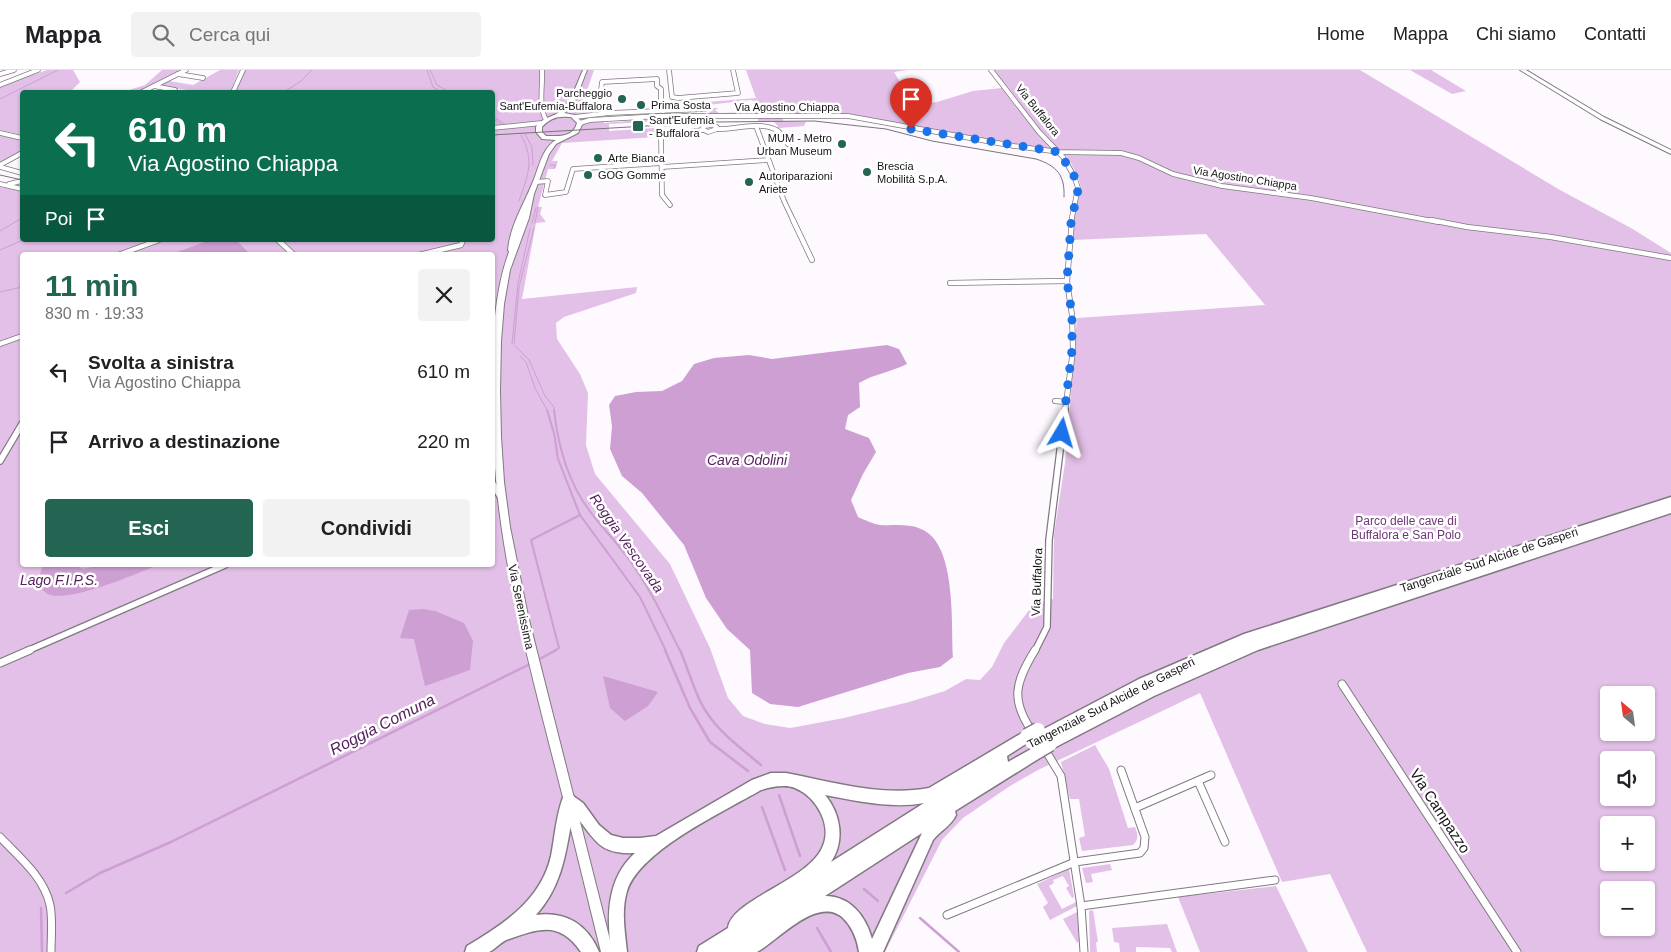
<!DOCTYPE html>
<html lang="it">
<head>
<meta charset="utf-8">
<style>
  :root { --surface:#fff; --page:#f2f2f2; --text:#202124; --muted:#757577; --line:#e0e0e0; --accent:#236452 }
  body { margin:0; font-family:Arial,sans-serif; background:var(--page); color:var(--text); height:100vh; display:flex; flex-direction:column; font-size:19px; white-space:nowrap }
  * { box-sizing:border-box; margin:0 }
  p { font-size:16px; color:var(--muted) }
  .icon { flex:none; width:28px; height:28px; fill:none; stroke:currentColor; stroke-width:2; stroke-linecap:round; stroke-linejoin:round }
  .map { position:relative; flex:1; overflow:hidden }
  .panel { position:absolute; left:20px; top:182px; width:475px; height:315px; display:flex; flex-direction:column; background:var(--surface); border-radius:5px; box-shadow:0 1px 4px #0004 }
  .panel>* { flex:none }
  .banner { position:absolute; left:20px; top:20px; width:475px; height:152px; border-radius:5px; box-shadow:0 1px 4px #0004; background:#0b6e4f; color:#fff; overflow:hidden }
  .needle { width:32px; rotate:331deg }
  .tools { position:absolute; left:1600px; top:616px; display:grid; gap:10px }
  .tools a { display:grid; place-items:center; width:55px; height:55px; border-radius:5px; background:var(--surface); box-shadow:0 1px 4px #0004; font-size:25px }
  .pin { position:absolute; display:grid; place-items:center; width:42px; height:42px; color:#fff; margin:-51px -21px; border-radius:50% 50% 50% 0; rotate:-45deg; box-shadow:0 0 5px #0007 }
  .pin .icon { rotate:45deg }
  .me { position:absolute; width:55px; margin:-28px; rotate:7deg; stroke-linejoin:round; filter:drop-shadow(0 0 4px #0008) }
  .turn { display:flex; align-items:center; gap:18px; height:105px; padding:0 25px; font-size:22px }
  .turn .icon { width:65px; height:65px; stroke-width:2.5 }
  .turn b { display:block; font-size:35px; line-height:42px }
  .then { display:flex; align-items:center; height:48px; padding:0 25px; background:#0003; gap:10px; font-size:19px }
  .round { display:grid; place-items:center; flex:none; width:52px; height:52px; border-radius:5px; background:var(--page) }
  .summary { display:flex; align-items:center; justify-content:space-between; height:85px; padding:0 25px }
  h1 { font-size:30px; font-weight:700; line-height:38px; color:var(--accent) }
  .primary-button { display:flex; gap:10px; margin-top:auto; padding:10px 25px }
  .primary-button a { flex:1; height:58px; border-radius:5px; background:var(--accent); color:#fff; font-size:20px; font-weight:700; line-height:58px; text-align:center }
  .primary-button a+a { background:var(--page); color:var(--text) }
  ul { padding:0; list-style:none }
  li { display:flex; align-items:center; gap:15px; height:70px; padding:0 25px }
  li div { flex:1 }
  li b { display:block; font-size:19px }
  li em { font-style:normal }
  header { display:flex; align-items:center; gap:30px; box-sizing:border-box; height:70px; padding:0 25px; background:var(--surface); border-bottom:1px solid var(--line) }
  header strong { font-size:24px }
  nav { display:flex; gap:28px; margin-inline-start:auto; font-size:18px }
  .search { width:350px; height:45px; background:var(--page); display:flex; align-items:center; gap:12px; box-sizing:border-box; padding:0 18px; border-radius:5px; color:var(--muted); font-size:19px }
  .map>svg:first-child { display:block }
  .green { fill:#e3c0e7; fill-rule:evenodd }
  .water { fill:#cd9fd3 }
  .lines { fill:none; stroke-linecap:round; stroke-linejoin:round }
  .stream-far2 { stroke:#cd9fd3; stroke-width:1 }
  .stream-far1 { stroke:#cd9fd3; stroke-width:2 }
  .stream { stroke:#cd9fd3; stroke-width:2.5 }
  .street-far3-casing { stroke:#807981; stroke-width:5.5 }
  .street-far2-casing { stroke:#807981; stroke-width:6 }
  .street-far1-casing { stroke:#807981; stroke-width:8 }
  .street-casing { stroke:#807981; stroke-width:9 }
  .secondary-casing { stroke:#807981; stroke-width:2 }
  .highway-casing { stroke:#807981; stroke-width:3 }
  .street-far3 { stroke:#fff; stroke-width:4 }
  .street-far2 { stroke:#fff; stroke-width:4.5 }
  .street-far1 { stroke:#fff; stroke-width:5.5 }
  .street { stroke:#fff; stroke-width:7 }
  .secondary { fill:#fff; fill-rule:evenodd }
  .highway { fill:#fff; fill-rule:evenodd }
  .rail { stroke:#797579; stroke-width:1 }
  .highway-bridge-casing { stroke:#807981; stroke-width:17; stroke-linecap:butt }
  .highway-bridge { stroke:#fff; stroke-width:14 }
  .route { stroke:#1a73e8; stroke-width:9; stroke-dasharray:0 16.2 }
  .poi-dot { fill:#236452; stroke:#fff; stroke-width:2 }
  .labels { text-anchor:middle; stroke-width:5; stroke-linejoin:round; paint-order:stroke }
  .far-poi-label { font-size:11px; fill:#181518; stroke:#fff; text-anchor:start }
  .far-street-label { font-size:11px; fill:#181518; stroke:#fff }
  .park-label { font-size:12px; fill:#6e3776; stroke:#fff }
  .street-label { font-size:12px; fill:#181518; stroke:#fff }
  .water-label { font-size:14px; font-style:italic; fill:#57205f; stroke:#fff }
  .near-street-label { font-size:15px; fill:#181518; stroke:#fff }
  .near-water-label { font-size:16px; font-style:italic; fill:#57205f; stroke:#fff }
</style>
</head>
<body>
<header>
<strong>Mappa</strong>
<div class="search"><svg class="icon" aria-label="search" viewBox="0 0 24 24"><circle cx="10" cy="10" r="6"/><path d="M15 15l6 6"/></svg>Cerca qui</div>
<nav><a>Home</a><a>Mappa</a><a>Chi siamo</a><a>Contatti</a></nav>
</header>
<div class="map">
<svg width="1671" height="882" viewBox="0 0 1671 882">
  <rect width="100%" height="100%" fill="#fef9ff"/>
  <g class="green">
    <polygon points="47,0 73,0 80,12 70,22 106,22 22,22 22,65 0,60 0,16"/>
    <polygon points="162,0 180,0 137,22 123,22 145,15"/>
    <polygon points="220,0 239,0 230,22 203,22 158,16 169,11 193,15"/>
    <path d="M244,0H594L581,38L586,42H595L593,50H604V53C621,52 696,44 705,49L706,54L663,57V51L609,54V61L656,58V67L562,73L552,91H558L555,99H548L538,137H542L540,144L546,152L536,153L522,229L637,217L636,223L564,247L556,253L557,269L580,304L588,323L586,375L595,404L670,494L710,578L728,628L743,646L765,654L790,658L844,648L909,632L945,621L966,609L980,610L992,597L1004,573L1033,535L1053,529L1054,464L1065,393L1077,248L1265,235L1206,164L1073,170L1075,141L1081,118L1078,106L1066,85L1050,80L850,45L710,44L708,38H718L715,40L719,43L756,42L754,31L750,30L708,35L707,32L756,28L758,34L746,0H907L894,2L914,35L937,32L973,21L1002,18L988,0H1360L1560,120L1631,158L1671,183V882H1367L1330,804L1282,812L1200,623L1038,700L1010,716L963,748L942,770L885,882H0V117L22,121V170H492V22H235ZM22,185H492V495H22ZM1609,625H1646V662H1609ZM1609,690H1646V728H1609ZM1609,755H1646V792H1609ZM1609,820H1646V858H1609Z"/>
    <polygon points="1410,0 1431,0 1466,21 1452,24"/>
    <polygon points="783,47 783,51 806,52 804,56 779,58 776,58 778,56 773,51 758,51 758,48"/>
    <polygon points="0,65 22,70 22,81 0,93"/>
    <path d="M1095,675L1109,699L1128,758L1135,757C1138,765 1139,769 1133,775L1082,781L1079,768L1085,766L1079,729H1070L1061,692Z"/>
    <polygon points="1110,794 1112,800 1091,804 1093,812 1086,813 1082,798"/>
    <polygon points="1069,799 1074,827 1072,828 1066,818 1069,816 1063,806 1053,810 1054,813 1049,816 1062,839 1076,832 1077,836 1050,850 1043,837 1048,833 1037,814"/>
    <polygon points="1276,816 1308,882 1200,882 1178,827"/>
    <polygon points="1093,840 1098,872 1096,872 1097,882 1090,882 1089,841"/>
    <polygon points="1077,842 1079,871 1077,873 1063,849"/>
    <polygon points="1167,854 1177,882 1172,882 1170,878 1136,877 1136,882 1120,882 1119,873 1114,872 1112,858"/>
  </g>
  <g class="water">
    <polygon points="210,170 236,170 251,185 169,185"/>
    <path d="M887,275L899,279L907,294C891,302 874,304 859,313L860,337L848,345L845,359L869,368L876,382L863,404L851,430L858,447C865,450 873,454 880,455C894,456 907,453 921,459C957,473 951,555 953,587L940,597L908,603L798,637L770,634L752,623L750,580L727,559L706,528L684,475L642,423L622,406L610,379L612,356L609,335L615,326L636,322L662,321L682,311L694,294L714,288L749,285L772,289Z"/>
    <path d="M43,495H75L83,499L102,495H158C136,504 73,531 51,525C48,525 44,521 41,519L40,504Z"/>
    <polygon points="423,539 435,541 464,553 473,571 470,600 425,616 414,569 400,568 409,540"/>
    <polygon points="603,606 658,622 648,636 625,651 610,638"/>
  </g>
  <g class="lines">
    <g class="stream-far2">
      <polyline points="427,0 433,17 441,22"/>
      <polyline points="430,0 437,15 449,22"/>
      <polyline points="284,22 301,11 312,0"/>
      <polyline points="0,29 58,0"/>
      <polyline points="492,46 505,54"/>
      <polyline points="492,49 502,54"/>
      <polyline points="525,64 532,77 533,95"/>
      <polyline points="550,95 556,95 554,98"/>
      <path d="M519,131C528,105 535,91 521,65"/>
      <polyline points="532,153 536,138"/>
      <polyline points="535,153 538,137"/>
      <polyline points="0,161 22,148"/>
      <polyline points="0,180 23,170"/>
      <polyline points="0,222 22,217"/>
      <polyline points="512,274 518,213 530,159"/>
      <polyline points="514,274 519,217 534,158"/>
      <polyline points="515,276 529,290 545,326 554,337 554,342"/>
      <polyline points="520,286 526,292 535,318 548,342"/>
    </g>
    <g class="stream-far1">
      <polyline points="547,340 554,363 558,389 580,445 640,527 666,581"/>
      <path d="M554,340C558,375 568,412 589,440C601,457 616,471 628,488C650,518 664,548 680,581"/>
      <polyline points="554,581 559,578 531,470 580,445"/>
    </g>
    <g class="stream">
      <polyline points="665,580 690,638 710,672 748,701"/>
      <path d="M680,580C687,596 692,614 700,631C713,658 738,676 761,695"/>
      <polyline points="538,590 556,580"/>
      <polyline points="779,725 800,786"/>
      <polyline points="762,737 785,800"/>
      <polyline points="864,819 878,831"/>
      <polyline points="66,823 100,803 171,772 530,594"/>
      <polyline points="41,838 42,882"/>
      <polyline points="920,848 959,882"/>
      <polyline points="817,858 831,882"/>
    </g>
    <g class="street-far3-casing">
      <g id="street-far3">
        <path d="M542,0C543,16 538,36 546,50"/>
        <polyline points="669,0 672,27 678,28 738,23 733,0"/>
        <polyline points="991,0 1039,62 1063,87 1074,106 1078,118 1071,152"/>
        <polyline points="0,4 14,0"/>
        <polyline points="178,4 203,8"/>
        <polyline points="0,15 38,0"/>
        <polyline points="154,16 175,20 171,22"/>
        <polyline points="601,20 602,12 657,9 657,16 661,19 661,38 663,41"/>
        <polyline points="142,22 186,0"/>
        <polyline points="233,22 243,0"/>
        <polyline points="575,47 609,43 705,39"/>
        <polyline points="580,53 590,50 660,46 848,46 1014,76 1059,82 1121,83 1139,88 1173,104 1222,116 1311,128 1438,152"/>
        <polygon points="712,55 717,57 717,59 708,62 702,59 705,56"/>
        <polyline points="756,56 784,131 794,152"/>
        <polyline points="492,58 542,53"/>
        <path d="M717,59C735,60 762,50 778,61C782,64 785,70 788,74"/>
        <polyline points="0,63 22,68"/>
        <polyline points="0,95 22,83"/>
        <polyline points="0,97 22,103"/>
        <polyline points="662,97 768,90"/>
        <polyline points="536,112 548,111 545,125 566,122 573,99 662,93"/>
        <polyline points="0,114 22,119"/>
        <polyline points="9,114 22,111"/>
        <polyline points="670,135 662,125 661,66 703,60"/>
      </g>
    </g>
    <g class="street-far2-casing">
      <g id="street-far2">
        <polyline points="793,150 812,190"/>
        <polyline points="1431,150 1467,157 1551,167 1671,188"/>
        <polyline points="278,170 294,185"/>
        <polyline points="118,185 159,170"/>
        <polyline points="419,185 461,175 463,170"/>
        <polyline points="950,213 1067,211"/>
        <polyline points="0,274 22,266"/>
        <polyline points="1055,331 1066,332"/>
        <polyline points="1065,342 1073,280 1072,245 1067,211 1072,150"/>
      </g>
    </g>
    <g class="street-far1-casing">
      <g id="street-far1">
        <polyline points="0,391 22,354"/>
        <polyline points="492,412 501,428"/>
        <polyline points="27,581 225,495"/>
        <polyline points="1035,581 1047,557 1049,470 1065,340"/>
      </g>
    </g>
    <g class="street-casing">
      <g id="street">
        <polyline points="0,593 30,580"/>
        <polyline points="1342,614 1517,882"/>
        <path d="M1033,663C1010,630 1015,613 1035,580"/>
        <polyline points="1044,678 1061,706 1081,836 1084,882"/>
        <polyline points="1198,711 1225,772"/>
        <polyline points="1135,738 1211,705"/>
        <path d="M0,767C19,787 44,807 50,835C53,850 51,867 51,882"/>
        <polyline points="1081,836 1275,810"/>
        <polyline points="947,845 1075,792 1140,783 1144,778 1145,767 1121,700"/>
      </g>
    </g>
    <g class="secondary-casing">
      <g id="secondary">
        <path d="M583,0H587L573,36L564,43L575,45L583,53L578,63L556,74L549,84L534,124L529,148L510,200L504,234L501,271L500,321L501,367L504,412L510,457L528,546L613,882H601C584,814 568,745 550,677C528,589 504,501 496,410C493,379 492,347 492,316C492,273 494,222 509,182L508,180C510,156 523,136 532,114C539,99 541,79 556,70L542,69L536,62V57C545,46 551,48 559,42C572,32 576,15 583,0ZM568,47H571L577,53C573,68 558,66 546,66L542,62V57C549,49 557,46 568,47Z"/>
        <polygon points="1520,0 1526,0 1604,47 1671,80 1671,84 1600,49"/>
      </g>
    </g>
    <g class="highway-casing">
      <g id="highway">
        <polygon points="1671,427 1671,443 1258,580 1154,626 1050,680 1045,678 1044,672 1038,670 1036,666 1038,662 1139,609 1244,564"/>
        <path d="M1027,660L1032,662L1034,666L1032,670L1007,686L1008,692L1038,675L1043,676L1045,681L1043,686L955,741L956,745C952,755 940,761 933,770L883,882H859C857,869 853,858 843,848C821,828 788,860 770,873C766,876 761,880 757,882C749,882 709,882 697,882L699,876L728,858C731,830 807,811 822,778C833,756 817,727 795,718C785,714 771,717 761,720C725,741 640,780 627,821C621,841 625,862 627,882H611C607,847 606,809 635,783C596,785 595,767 573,743C566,781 563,815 536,845C566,841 588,855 599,882H581C560,851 540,858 509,869C501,871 496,879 489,882C482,882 472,882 465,882L467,876C504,854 541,830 551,786C555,766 556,744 564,725L569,723L583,733L599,755L611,765L623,768H640L656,766L752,710L771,703H786C833,712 882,727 929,718ZM825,725C857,731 892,739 924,733L831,792C845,771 841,744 825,725ZM922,763L872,869C866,847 851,826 825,826Z"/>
      </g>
    </g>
    <use href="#street-far3" class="street-far3"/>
    <use href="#street-far2" class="street-far2"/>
    <use href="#street-far1" class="street-far1"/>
    <use href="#street" class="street"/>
    <use href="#secondary" class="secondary"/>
    <use href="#highway" class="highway"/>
    <g class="rail">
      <path d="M492,65L715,52L814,51L886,59L932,71L1036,89C1057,96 1065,105 1064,127"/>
      <polyline points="0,105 22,110"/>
    </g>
    <g class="highway-bridge-casing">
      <g id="highway-bridge">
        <polyline points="1027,666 1038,660"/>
        <polyline points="1032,672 1043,666"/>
        <polyline points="1038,681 1050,674"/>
      </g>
    </g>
    <use href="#highway-bridge" class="highway-bridge"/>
  </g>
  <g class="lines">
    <polyline class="route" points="911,59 1059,82 1074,106 1078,120 1071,153 1067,211 1072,245 1072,280 1062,363"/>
  </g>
  <g class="poi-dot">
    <circle cx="622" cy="29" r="5"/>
    <circle cx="641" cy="35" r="5"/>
    <rect x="632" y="50" width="12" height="12" rx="2.5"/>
    <circle cx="842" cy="74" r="5"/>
    <circle cx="598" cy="88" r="5"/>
    <circle cx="867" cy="102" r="5"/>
    <circle cx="588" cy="105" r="5"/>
    <circle cx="749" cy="112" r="5"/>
  </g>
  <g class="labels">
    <g class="far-poi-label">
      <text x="612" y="27" text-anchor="end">Parcheggio<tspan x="612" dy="13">Sant'Eufemia-Buffalora</tspan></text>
      <text x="651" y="39">Prima Sosta</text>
      <text x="649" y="54">Sant'Eufemia<tspan x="649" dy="13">- Buffalora</tspan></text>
      <text x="832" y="72" text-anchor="end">MUM - Metro<tspan x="832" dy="13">Urban Museum</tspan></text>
      <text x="608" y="92">Arte Bianca</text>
      <text x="877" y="100">Brescia<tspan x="877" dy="13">Mobilità S.p.A.</tspan></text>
      <text x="598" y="109">GOG Gomme</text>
      <text x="759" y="110">Autoriparazioni<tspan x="759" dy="13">Ariete</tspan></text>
    </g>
    <g class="far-street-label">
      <text x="787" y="41">Via Agostino Chiappa</text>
      <text transform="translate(1038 40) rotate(51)" y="4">Via Buffalora</text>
      <text transform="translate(1245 108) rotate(9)" y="4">Via Agostino Chiappa</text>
    </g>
    <g class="park-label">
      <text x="1406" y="455">Parco delle cave di<tspan x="1406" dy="14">Buffalora e San Polo</tspan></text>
    </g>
    <g class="street-label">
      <text transform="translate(1489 490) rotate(-18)" y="4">Tangenziale Sud Alcide de Gasperi</text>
      <text transform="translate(1037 512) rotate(-88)" y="4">Via Buffalora</text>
      <text transform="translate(521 537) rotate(78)" y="4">Via Serenissima</text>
      <text transform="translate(1111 633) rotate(-27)" y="4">Tangenziale Sud Alcide de Gasperi</text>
    </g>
    <g class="water-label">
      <text x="747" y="395">Cava Odolini</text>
      <text transform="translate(627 473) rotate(55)" y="5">Roggia Vescovada</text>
      <text x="59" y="515">Lago F.I.P.S.</text>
    </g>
    <g class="near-street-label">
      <text transform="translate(1440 741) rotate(57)" y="5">Via Campazzo</text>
    </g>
    <g class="near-water-label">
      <text transform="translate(382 654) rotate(-27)" y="6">Roggia Comuna</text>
    </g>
  </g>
</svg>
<div class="tools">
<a><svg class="needle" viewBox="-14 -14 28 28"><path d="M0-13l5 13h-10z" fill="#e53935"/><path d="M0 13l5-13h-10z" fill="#757577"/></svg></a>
<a><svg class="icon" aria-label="sound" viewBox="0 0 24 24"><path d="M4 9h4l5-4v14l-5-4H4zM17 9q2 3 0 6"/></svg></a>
<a>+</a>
<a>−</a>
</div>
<div class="pin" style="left:911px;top:59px;background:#d93025"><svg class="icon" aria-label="arrive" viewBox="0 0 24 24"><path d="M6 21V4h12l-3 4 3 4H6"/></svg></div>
<svg class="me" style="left:1062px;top:363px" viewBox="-20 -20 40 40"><path d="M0-17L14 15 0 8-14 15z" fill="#1a73e8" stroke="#fff" stroke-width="4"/></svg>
<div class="banner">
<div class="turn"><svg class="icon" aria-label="left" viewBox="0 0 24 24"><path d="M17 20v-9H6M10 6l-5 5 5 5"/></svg><div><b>610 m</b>Via Agostino Chiappa</div></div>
<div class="then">Poi<svg class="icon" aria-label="arrive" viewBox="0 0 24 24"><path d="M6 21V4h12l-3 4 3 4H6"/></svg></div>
</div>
<section class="panel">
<div class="summary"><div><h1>11 min</h1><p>830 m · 19:33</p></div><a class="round"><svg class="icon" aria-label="close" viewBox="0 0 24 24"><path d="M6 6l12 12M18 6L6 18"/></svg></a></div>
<ul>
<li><svg class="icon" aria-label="left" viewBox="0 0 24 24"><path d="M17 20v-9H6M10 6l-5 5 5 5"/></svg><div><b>Svolta a sinistra</b><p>Via Agostino Chiappa</p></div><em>610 m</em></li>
<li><svg class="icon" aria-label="arrive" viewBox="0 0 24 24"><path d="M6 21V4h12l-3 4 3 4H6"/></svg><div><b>Arrivo a destinazione</b></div><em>220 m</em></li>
</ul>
<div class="primary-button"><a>Esci</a><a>Condividi</a></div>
</section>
</div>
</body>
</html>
